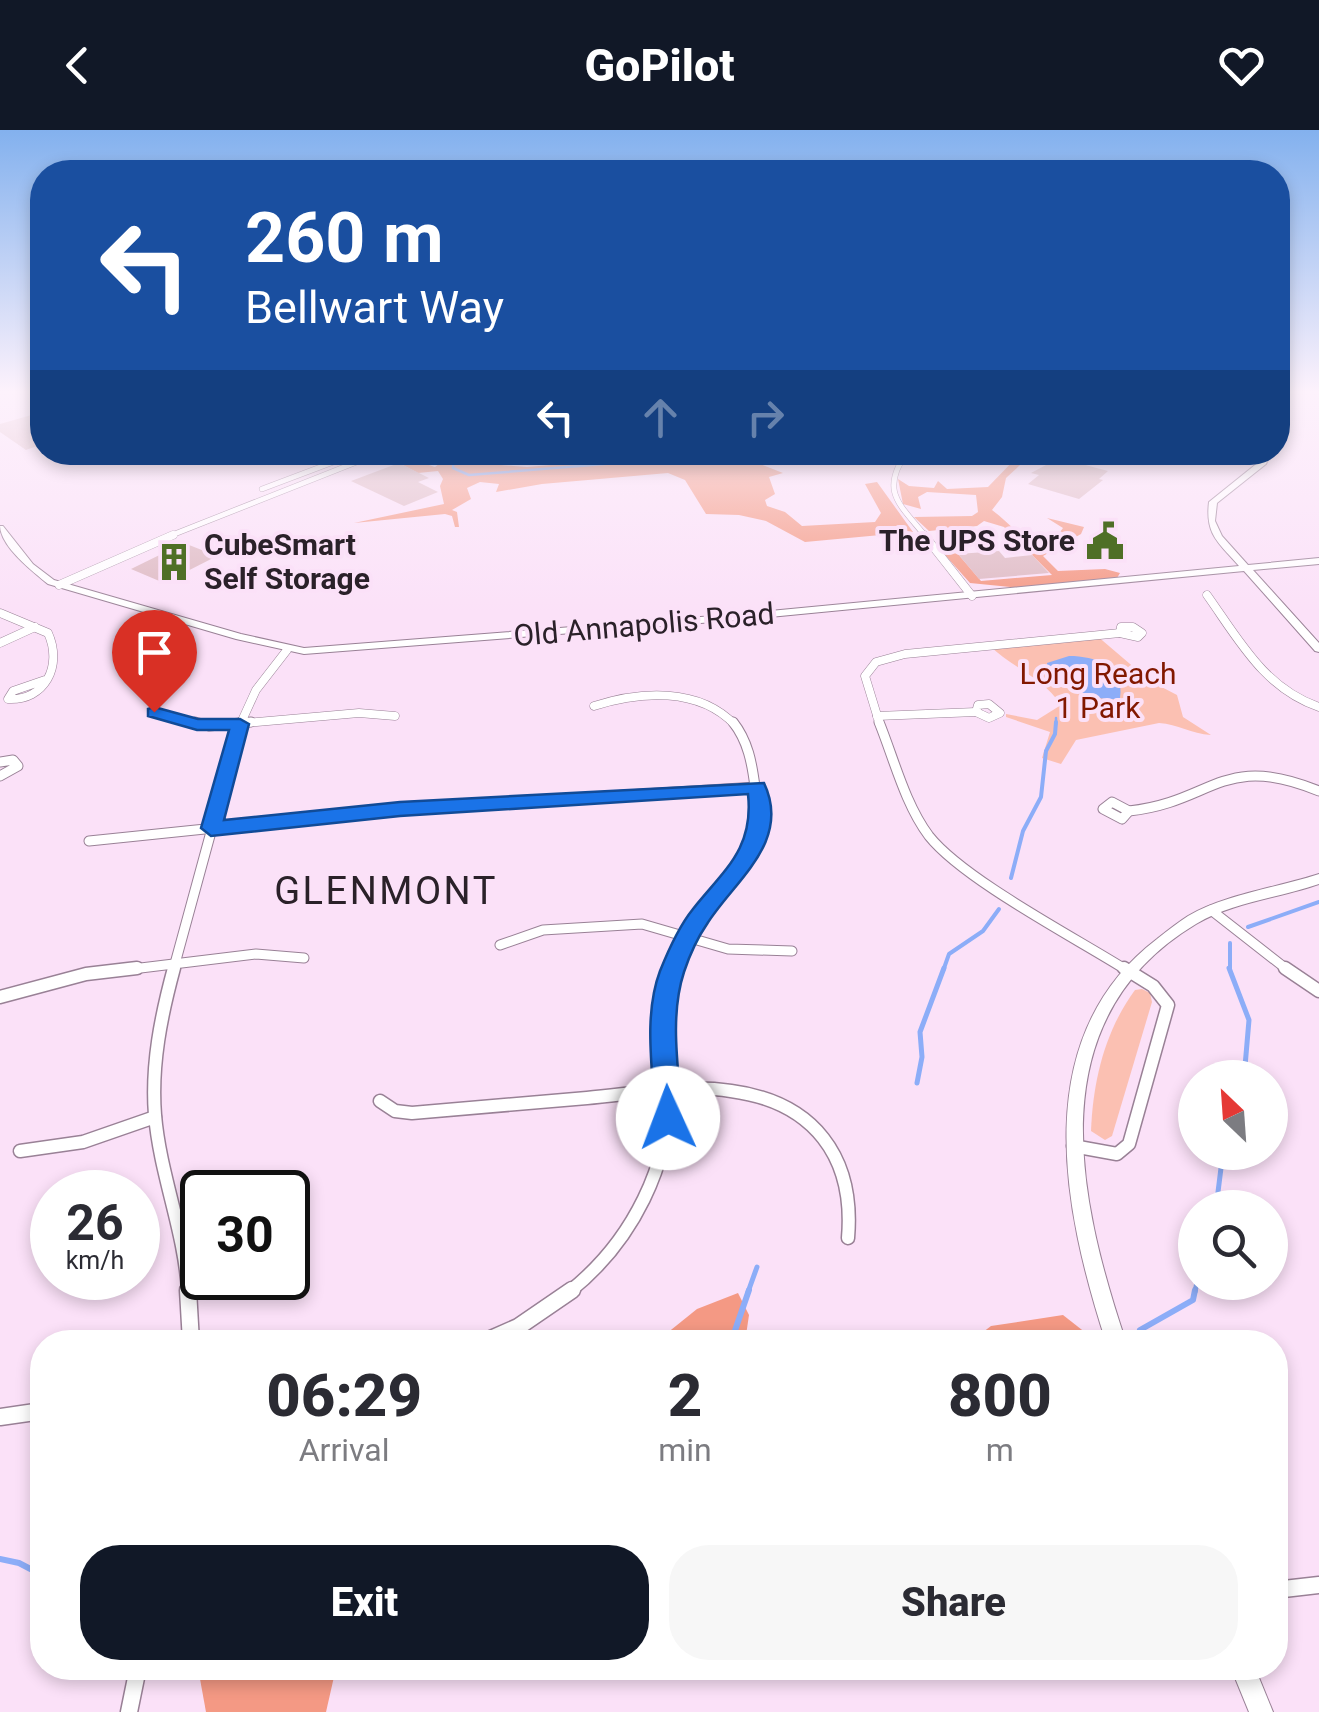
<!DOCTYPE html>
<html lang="en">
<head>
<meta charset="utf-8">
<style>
  :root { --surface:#fff; --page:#f7f7f7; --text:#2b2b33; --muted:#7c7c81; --accent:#111827 }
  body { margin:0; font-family:Roboto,sans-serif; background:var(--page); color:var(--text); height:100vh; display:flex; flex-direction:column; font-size:38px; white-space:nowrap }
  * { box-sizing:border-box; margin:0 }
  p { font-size:32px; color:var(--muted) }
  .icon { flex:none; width:55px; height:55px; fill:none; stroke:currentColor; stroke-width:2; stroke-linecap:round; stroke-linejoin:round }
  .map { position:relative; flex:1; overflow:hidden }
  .panel { position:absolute; left:30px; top:1200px; width:1258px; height:350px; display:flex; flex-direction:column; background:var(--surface); border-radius:40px; box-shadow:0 5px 15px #0003 }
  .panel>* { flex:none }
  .hud { position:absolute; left:30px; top:30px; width:1260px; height:305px; border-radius:40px; box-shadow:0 5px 15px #0003; background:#1a4fa0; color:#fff; overflow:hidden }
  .needle { width:65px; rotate:335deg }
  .buttons { position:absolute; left:1178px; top:930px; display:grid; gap:20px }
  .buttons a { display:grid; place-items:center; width:110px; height:110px; border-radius:50%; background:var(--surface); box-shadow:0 5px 15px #0003; font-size:50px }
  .speed { position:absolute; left:30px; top:1040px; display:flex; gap:20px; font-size:50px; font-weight:700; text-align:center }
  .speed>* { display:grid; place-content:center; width:130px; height:130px; border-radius:50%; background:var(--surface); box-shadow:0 5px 15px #0003; line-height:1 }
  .speed small { font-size:25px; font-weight:400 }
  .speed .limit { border:5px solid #111; border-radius:15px; background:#fff; color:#111 }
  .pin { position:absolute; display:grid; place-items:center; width:85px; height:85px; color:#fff; margin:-102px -42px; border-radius:50% 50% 50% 0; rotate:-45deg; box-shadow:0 0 10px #0007 }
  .pin .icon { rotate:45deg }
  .me { position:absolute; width:110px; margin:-55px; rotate:358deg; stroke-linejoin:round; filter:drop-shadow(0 0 8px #0008) }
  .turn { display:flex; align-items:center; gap:35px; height:210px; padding:0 50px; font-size:45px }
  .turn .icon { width:130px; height:130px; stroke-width:2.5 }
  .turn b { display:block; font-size:70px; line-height:85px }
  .lanes { display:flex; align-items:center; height:95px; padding:0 50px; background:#0003; justify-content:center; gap:50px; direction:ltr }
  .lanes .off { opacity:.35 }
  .eta { display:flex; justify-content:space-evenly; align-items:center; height:170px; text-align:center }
  .eta b { font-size:60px; font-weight:800; line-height:70px }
  .cta { display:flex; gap:20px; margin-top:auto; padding:20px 50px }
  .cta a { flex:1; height:115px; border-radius:40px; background:var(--accent); color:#fff; font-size:40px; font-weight:800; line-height:115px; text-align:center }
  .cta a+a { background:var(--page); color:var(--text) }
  header { display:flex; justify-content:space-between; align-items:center; height:130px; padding:0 50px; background:var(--accent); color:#fff; font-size:45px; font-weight:800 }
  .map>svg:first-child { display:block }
  .green { fill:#fbc0b2 }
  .forest { fill:#f49984 }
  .water { fill:#8cadf8 }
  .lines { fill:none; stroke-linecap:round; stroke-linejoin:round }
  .stream-far3 { stroke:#8cadf8; stroke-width:2.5 }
  .stream-far2 { stroke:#8cadf8; stroke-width:4 }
  .stream-far1 { stroke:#8cadf8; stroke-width:5 }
  .stream { stroke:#8cadf8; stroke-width:6 }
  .building { fill:#debac3 }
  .street-far4-casing { stroke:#998196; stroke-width:6 }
  .street-far3-casing { stroke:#998196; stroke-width:9 }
  .street-far2-casing { stroke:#998196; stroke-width:11 }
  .street-far1-casing { stroke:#998196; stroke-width:15 }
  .street-casing { stroke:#998196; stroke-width:19 }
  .secondary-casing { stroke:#998196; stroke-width:2 }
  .street-far4 { stroke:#fff; stroke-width:5 }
  .street-far3 { stroke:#fff; stroke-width:8 }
  .street-far2 { stroke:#fff; stroke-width:9 }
  .street-far1 { stroke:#fff; stroke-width:12 }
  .street { stroke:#fff; stroke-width:16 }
  .secondary { fill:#fff; fill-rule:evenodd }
  .route { fill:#1a73e8; stroke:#114b97; stroke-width:2.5 }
  .labels { text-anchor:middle; stroke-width:8; stroke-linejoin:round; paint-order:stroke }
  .far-poi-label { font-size:30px; font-weight:bold; fill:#2a2129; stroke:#fbe1f8; text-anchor:end }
  .far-street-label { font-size:30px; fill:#2a2129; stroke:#fbe1f8 }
  .far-park-label { font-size:30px; fill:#821800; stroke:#fbe1f8 }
  .neighbourhood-label { font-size:38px; letter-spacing:2.5px; fill:#2a2129; stroke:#fbe1f8 }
</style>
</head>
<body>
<header><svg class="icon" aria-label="back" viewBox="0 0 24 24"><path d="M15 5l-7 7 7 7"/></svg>GoPilot<svg class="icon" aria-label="heart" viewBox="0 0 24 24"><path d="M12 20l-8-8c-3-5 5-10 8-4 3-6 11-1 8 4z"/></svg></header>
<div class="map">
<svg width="1319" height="1582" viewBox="0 0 1319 1582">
  <rect width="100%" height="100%" fill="#fbe1f8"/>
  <g class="green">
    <path d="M1096,505L1150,551L1177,565L1183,587L1211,605C1191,604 1178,594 1159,593L1076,610L1061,634L1042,628L1050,602L1006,587V584L1037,590L1061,575C1043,547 1012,538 989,515Z"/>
    <path d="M1142,859L1150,863L1152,872L1112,1006L1105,1010L1091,1001C1093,950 1105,901 1135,860Z"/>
  </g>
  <g class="forest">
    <polygon points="755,322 760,334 783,343 769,347 775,364 765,370 767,376 785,382 802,396 875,392 881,383 865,354 877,352 913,402 805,412 766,391 739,385 706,384 685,350 668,343 542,354 496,362 499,354 480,352 467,358 471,369 452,380 457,382 459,397 455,397 452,386 445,384 354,393 444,374 440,356 443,349 438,341 418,343 399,333 414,330 435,337 439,334 431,323 487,324 501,335 527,337 692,323"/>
    <path d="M1021,323H1033L1006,348L1002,367L992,380C1013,395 1025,418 1054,410L1063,398L1047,388L1084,397L1081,404L1043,426L1058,441L1105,439L1120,443L1117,448L1021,458L970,453L945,425L948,422L958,424L981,451L1052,445L1004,397L984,391L977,396L929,401L914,387L972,386L978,382L976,365L927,362L918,367L921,379L903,374L898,349L909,356L934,358L938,351L947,359L988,357Z"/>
    <polygon points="738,1163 749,1185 745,1212 656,1212 697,1179"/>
    <polygon points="1063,1185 1091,1207 1092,1212 970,1212 991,1196"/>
    <polygon points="198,1538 336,1538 326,1582 206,1582"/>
  </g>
  <path class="water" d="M1069,526C1095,526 1125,536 1120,568C1099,574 1063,557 1047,542V533Z"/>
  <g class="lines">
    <g class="stream-far3">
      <polyline points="454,322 453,338 469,345 654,330 687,332 718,322"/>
      <polyline points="1056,595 1056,588"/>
    </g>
    <g class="stream-far2">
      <polyline points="1011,748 1023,701 1041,667 1046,621 1055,604 1056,592"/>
      <polyline points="1248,797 1319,772"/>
      <polyline points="943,841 949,824 983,801 999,779"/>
      <polyline points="1230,841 1230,813"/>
    </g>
    <g class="stream-far1">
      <polyline points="1229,838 1249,890 1244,948"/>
      <polyline points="917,953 922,927 920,902 944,838"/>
      <polyline points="1216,1078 1223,1022"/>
      <polyline points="748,1162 757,1137"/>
      <polyline points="1195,1162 1197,1152"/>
    </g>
    <g class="stream">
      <polyline points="1140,1200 1193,1170 1195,1160"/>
      <polyline points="731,1212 749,1160"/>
      <polyline points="0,1429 19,1433 42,1445"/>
    </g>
  </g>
  <g class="building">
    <polygon points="35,284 42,289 42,320 37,316 26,320 0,302 0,294"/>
    <polygon points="1059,328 1108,341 1099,349 1103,350 1079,369 1028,354 1039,345 1031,343"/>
    <polygon points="399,333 429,348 418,352 438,362 404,376 351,351"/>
    <polygon points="184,413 217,426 164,453 131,439"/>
    <polygon points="999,421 1005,428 1032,425 1049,443 979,449 958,424"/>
  </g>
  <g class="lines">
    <g class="street-far4-casing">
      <g id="street-far4">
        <path d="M907,322C879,362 900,374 926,407"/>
        <polyline points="262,359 360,322"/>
        <polyline points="167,407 382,322"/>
      </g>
    </g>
    <g class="street-far3-casing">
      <g id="street-far3">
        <polyline points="924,405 972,466"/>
        <polyline points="59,455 173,405"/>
        <path d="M1207,465C1239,510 1264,558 1319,577"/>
        <path d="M0,483L48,503C63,536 45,571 8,569L13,561L45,550"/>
        <polygon points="1121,497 1133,497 1142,503 1138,507 1120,503"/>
        <polyline points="0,513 35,497"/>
        <polygon points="989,574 1000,583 989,588 976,582 978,575"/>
        <path d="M594,576C640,561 699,557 735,595"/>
        <polyline points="154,582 204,595"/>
        <polyline points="877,586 976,582"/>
        <polyline points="222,595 359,583 395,586"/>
        <polyline points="240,595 256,560 287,520"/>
        <polyline points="880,595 865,546 876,532 905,524 1120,503"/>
      </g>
    </g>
    <g class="street-far2-casing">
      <g id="street-far2">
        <polyline points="195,592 209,596 251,592"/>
        <path d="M879,592C894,629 905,674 929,706C964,750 1076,808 1128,841"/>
        <polyline points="0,632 13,630 18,636 0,646"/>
        <polygon points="1112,672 1129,681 1122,689 1103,679"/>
        <path d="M1129,681C1214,672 1222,621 1319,661"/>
        <polyline points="89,711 400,679 757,657"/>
        <polyline points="1211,780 1289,841"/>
        <polyline points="500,815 543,800 642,794 728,819 792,821"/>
        <polyline points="116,841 256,824 304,828"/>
        <polyline points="173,841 241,592"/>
        <path d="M673,841C701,766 766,746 755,657C752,633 748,611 733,592"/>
      </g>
    </g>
    <g class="street-far1-casing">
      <g id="street-far1">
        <path d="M174,838C161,886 151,935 155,985C160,1045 185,1102 188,1162"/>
        <polyline points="1285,838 1319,861"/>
        <polyline points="0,867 86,844 137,838"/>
        <path d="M380,971L395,981L412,983C470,978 528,973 587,968C633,964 684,954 731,961C814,972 855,1027 848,1108"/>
        <polyline points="1073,1016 1117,1024 1129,1014 1168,875 1153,856 1124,838"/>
        <polyline points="20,1021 83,1012 155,987"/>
        <path d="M569,1162C632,1112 672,1034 669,953C668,915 660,875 674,838"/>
      </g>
    </g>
    <g class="street-casing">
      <g id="street">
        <polyline points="188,1160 191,1212"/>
        <polyline points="484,1212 518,1197 572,1160"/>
        <polyline points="0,1287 42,1281"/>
        <polyline points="1275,1460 1319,1455"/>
        <polyline points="129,1582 138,1538"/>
      </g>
    </g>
    <g class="secondary-casing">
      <g id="secondary">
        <path d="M1264,322H1271L1266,334L1217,373L1215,391L1222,406L1248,435L1319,428V434L1253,440L1319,513V522L1315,521L1244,441L739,490L304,524L236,509L48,454C32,441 1,417 0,396H3L33,434L54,450L241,504L304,518L739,484L1239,436C1219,413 1205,405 1209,372L1260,331Z"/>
        <path d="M1319,744V754C1279,768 1233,772 1196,794C1038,889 1077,1066 1126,1212H1106C1063,1079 1027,908 1157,809C1167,801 1177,793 1188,786C1227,764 1276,758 1319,744Z"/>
        <polygon points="1231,1538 1255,1538 1273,1582 1249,1582"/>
      </g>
    </g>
    <use href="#street-far4" class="street-far4"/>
    <use href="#street-far3" class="street-far3"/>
    <use href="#street-far2" class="street-far2"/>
    <use href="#street-far1" class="street-far1"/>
    <use href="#street" class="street"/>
    <use href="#secondary" class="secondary"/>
  </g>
  <linearGradient id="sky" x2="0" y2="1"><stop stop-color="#83b1ee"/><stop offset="0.54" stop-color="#fdf2fc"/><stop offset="1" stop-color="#fdf2fc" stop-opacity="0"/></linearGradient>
  <rect width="1319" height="484" fill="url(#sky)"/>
  <path class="route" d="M154,577L198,589H240L249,594L224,690L400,672L764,653C792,712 734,751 707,794C698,807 689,827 684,842C669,888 679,941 682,988L678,997L668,1001L659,997L655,988C653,941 643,886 660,841C668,821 680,795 693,779C724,740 754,719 748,664L400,686L211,706L201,698L229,600H197L148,586V579Z"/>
  <defs>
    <g id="civic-bare" transform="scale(3)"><path d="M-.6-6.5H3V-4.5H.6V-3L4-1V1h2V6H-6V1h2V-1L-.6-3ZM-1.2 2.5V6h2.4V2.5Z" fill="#4f6f26" stroke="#fbe1f8" stroke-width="2.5" paint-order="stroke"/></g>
    <g id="building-bare" transform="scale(3)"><path d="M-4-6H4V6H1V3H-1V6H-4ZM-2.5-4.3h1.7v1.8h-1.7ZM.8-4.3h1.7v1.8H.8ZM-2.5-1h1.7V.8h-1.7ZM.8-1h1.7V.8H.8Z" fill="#4f6f26" stroke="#fbe1f8" stroke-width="2.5" paint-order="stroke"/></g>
  </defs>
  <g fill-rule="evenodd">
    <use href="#civic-bare" x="1105" y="411"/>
    <use href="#building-bare" x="174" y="432"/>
  </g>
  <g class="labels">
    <g class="far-poi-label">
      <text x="1075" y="421">The UPS Store</text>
      <text x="204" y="425" text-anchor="start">CubeSmart<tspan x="204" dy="34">Self Storage</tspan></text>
    </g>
    <g class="far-street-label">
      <text transform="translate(644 495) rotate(-5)" y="10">Old Annapolis Road</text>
    </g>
    <g class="far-park-label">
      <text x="1098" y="554">Long Reach<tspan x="1098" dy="34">1 Park</tspan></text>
    </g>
    <g class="neighbourhood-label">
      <text x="386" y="774">GLENMONT</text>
    </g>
  </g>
</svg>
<div class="buttons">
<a><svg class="needle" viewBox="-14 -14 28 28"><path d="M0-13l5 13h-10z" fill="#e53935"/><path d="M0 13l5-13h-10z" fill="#7c7c81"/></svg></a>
<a><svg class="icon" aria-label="search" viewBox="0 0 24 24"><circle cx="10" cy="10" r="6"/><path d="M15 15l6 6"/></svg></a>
</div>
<div class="speed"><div>26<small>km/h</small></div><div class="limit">30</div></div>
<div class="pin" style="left:154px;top:582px;background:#d93025"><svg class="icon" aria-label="arrive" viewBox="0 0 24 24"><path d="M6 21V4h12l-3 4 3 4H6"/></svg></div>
<svg class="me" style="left:668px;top:988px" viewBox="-20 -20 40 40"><circle r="19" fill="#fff"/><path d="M0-13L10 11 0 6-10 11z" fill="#1a73e8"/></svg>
<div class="hud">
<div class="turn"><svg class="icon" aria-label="left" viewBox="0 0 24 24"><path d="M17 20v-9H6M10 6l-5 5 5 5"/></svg><div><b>260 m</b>Bellwart Way</div></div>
<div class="lanes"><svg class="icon" aria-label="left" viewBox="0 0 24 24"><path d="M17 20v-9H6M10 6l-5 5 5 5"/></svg><svg class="icon off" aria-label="ahead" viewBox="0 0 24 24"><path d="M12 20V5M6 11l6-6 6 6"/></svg><svg class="icon off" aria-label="right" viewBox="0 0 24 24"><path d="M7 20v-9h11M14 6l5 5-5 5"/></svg></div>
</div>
<section class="panel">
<div class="eta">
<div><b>06:29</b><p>Arrival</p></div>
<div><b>2</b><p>min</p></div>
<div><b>800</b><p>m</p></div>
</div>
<div class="cta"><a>Exit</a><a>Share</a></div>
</section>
</div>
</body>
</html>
